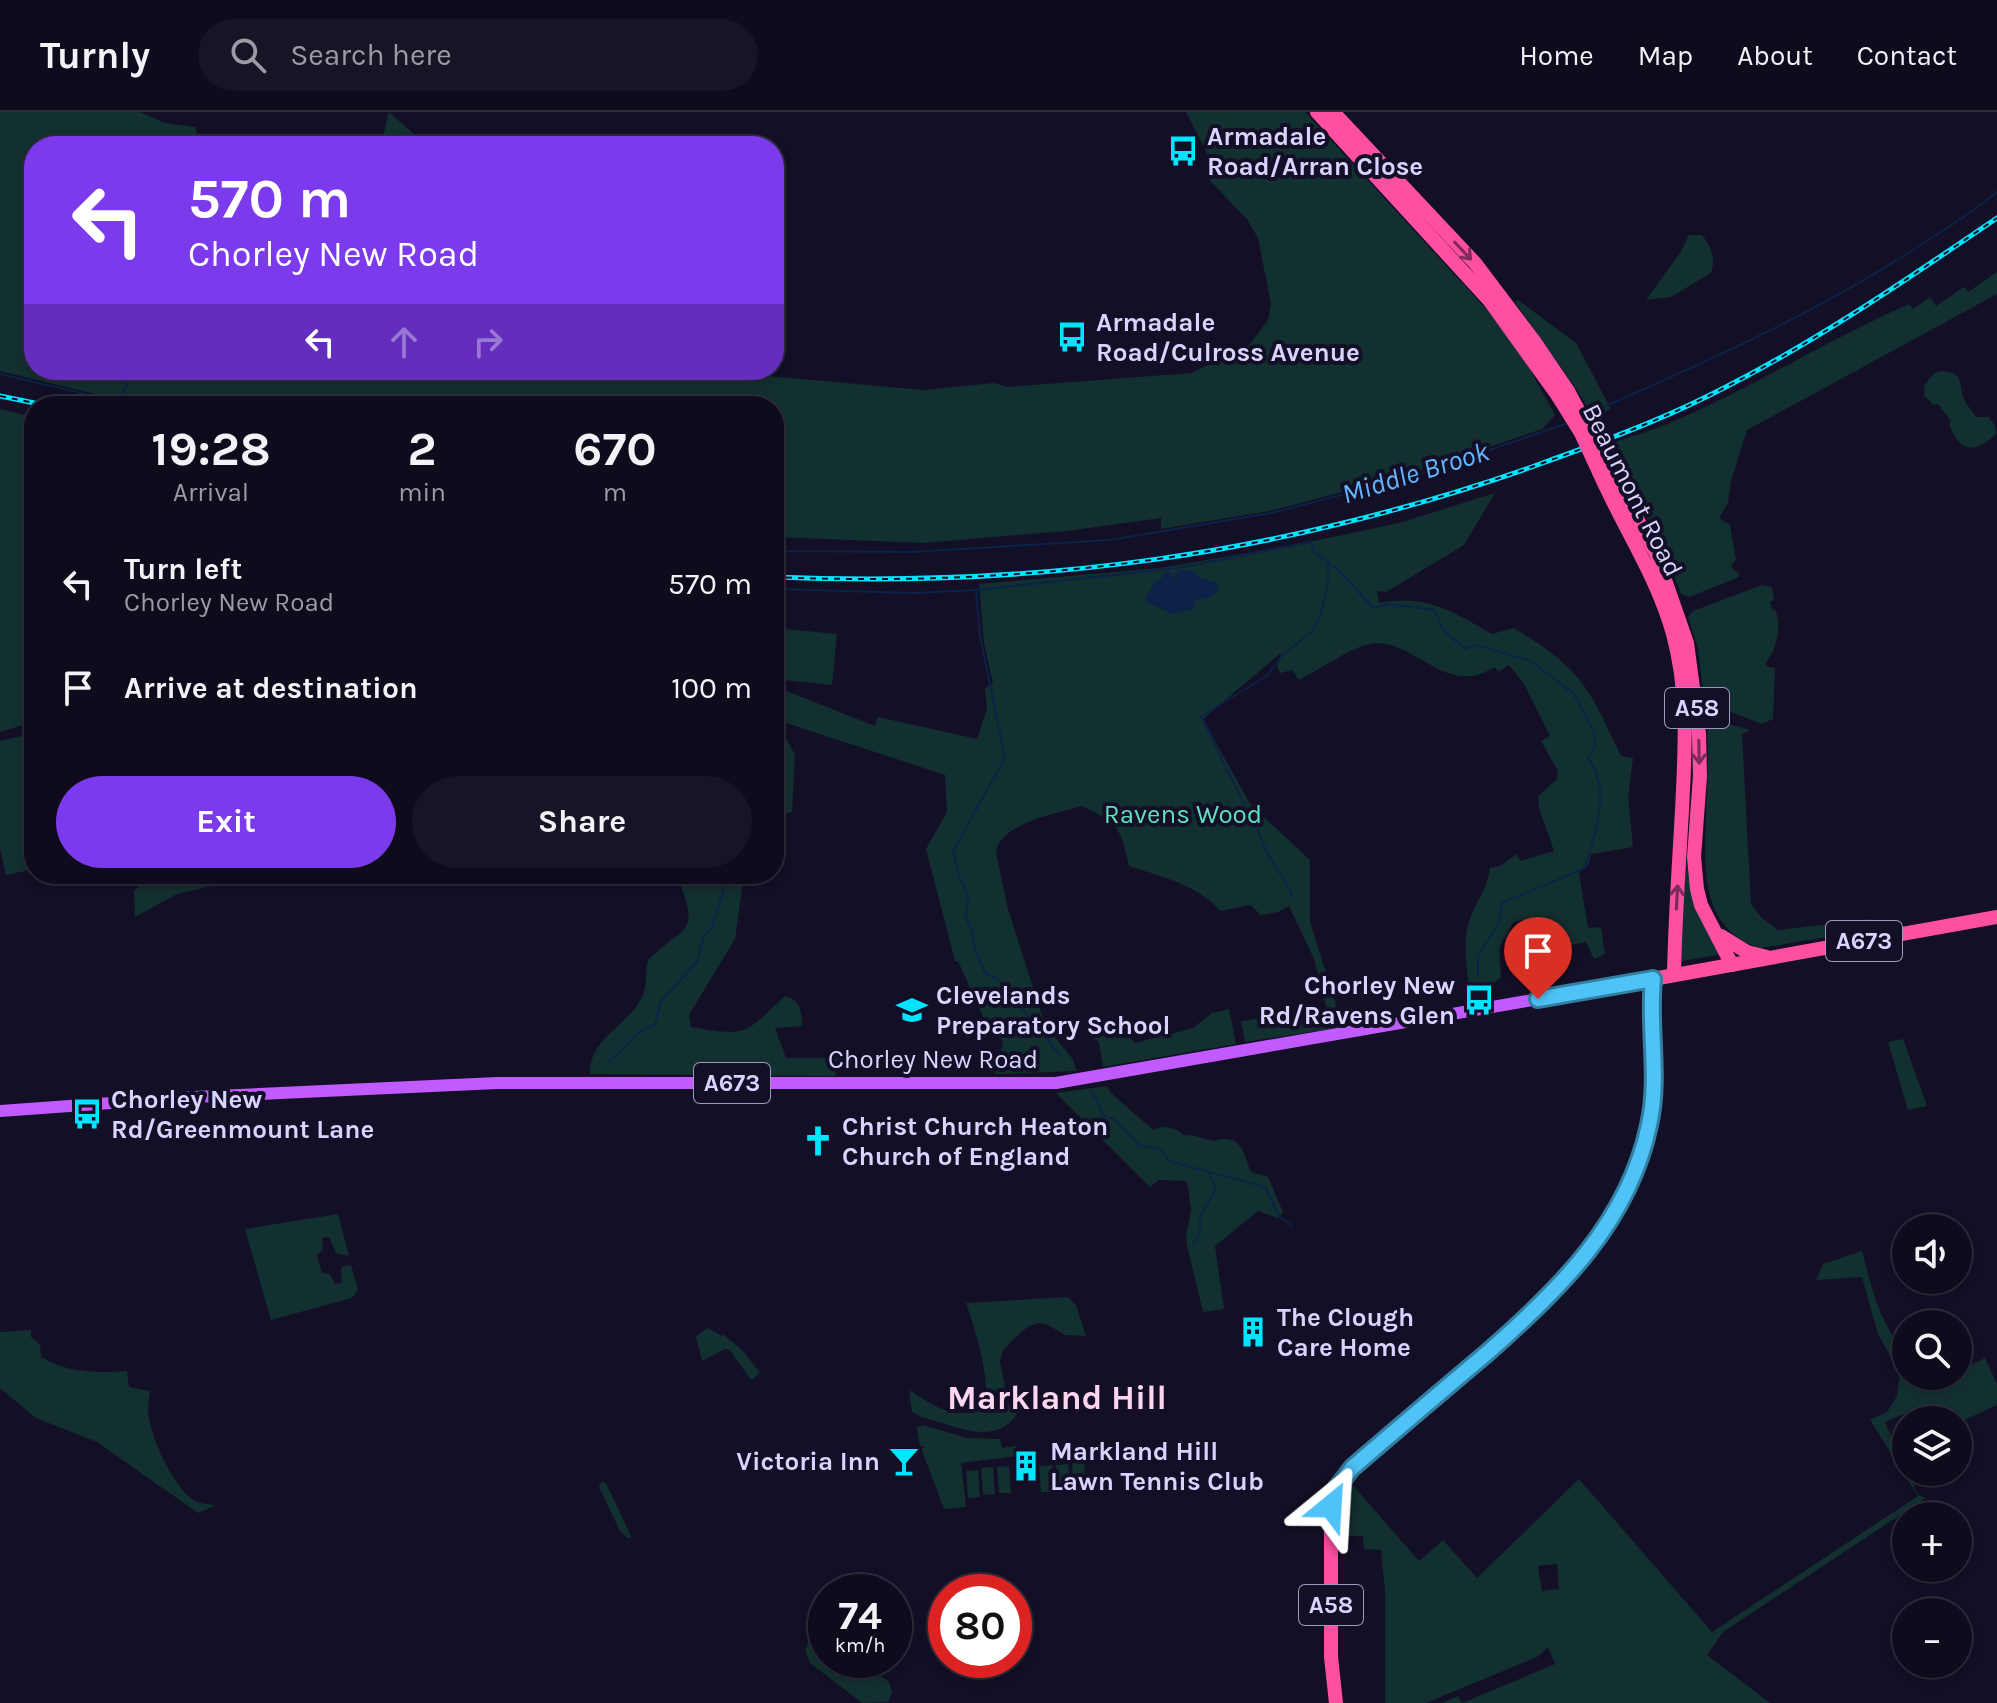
<!DOCTYPE html>
<html lang="en">
<head>
<meta charset="utf-8">
<style>
  :root { --surface:#0e0b1c; --page:#171425; --text:#f1f3f6; --muted:#9b9ba3; --line:#2e2b3b; --accent:#7c3aed }
  body { margin:0; font-family:Karla,sans-serif; background:var(--page); color:var(--text); height:100vh; display:flex; flex-direction:column; font-size:30px; white-space:nowrap }
  * { box-sizing:border-box; margin:0 }
  p { font-size:26px; color:var(--muted) }
  .icon { flex:none; width:44px; height:44px; fill:none; stroke:currentColor; stroke-width:2; stroke-linecap:round; stroke-linejoin:round }
  .map { position:relative; flex:1; overflow:hidden }
  .side { position:absolute; left:24px; top:284px; width:760px; height:488px; display:flex; flex-direction:column; background:var(--surface); border-radius:32px; box-shadow:0 4px 12px #0003,0 0 0 2px var(--line) }
  .side>* { flex:none }
  .guide { position:absolute; left:24px; top:24px; width:760px; height:244px; border-radius:32px; box-shadow:0 4px 12px #0003,0 0 0 2px var(--line); background:#7c3aed; color:#fff; overflow:hidden }
  .controls { position:absolute; left:1892px; top:1102px; display:grid; gap:16px }
  .controls a { display:grid; place-items:center; width:80px; height:80px; border-radius:50%; background:var(--surface); box-shadow:0 4px 12px #0003,0 0 0 2px var(--line); font-size:40px }
  .speed { position:absolute; left:808px; top:1462px; display:flex; gap:16px; font-size:40px; font-weight:700; text-align:center }
  .speed>* { display:grid; place-content:center; width:104px; height:104px; border-radius:50%; background:var(--surface); box-shadow:0 4px 12px #0003,0 0 0 2px var(--line); line-height:1 }
  .speed small { font-size:20px; font-weight:400 }
  .speed .limit { border:12px solid #d22; background:#fff; color:#111 }
  .pin { position:absolute; display:grid; place-items:center; width:68px; height:68px; color:#fff; margin:-82px -34px; border-radius:50% 50% 50% 0; rotate:-45deg; box-shadow:0 0 8px #0007 }
  .pin .icon { rotate:45deg }
  .me { position:absolute; width:88px; margin:-44px; rotate:27deg; stroke-linejoin:round; filter:drop-shadow(0 0 6px #0008) }
  .turn { display:flex; align-items:center; gap:28px; height:168px; padding:0 32px; font-size:36px }
  .turn .icon { width:104px; height:104px; stroke-width:2.5 }
  .turn b { display:block; font-size:56px; line-height:68px }
  .lanes { display:flex; align-items:center; height:76px; padding:0 32px; background:#0003; justify-content:center; gap:40px; direction:ltr }
  .lanes .off { opacity:.35 }
  .eta { display:flex; justify-content:space-evenly; align-items:center; height:136px; text-align:center }
  .eta b { font-size:48px; font-weight:700; line-height:56px }
  .action { display:flex; gap:16px; margin-top:auto; padding:16px 32px }
  .action a { flex:1; height:92px; border-radius:48px; background:var(--accent); color:#fff; font-size:32px; font-weight:700; line-height:92px; text-align:center }
  .action a+a { background:var(--page); color:var(--text) }
  ul { padding:0; list-style:none }
  li { display:flex; align-items:center; gap:24px; height:104px; padding:0 32px }
  li div { flex:1 }
  li b { display:block; font-size:30px }
  li em { font-style:normal }
  header { display:flex; align-items:center; gap:48px; box-sizing:border-box; height:112px; padding:0 40px; background:var(--surface); border-bottom:2px solid var(--line) }
  header strong { font-size:38px }
  nav { display:flex; gap:44px; margin-inline-start:auto; font-size:28px }
  .search { width:560px; height:72px; background:var(--page); display:flex; align-items:center; gap:20px; box-sizing:border-box; padding:0 28px; border-radius:44px; color:var(--muted); font-size:30px }
  .map>svg:first-child { display:block }
  .green { fill:#12302f; fill-rule:evenodd }
  .water { fill:#0c2248 }
  .lines { fill:none; stroke-linecap:round; stroke-linejoin:round }
  .stream { stroke:#0c2248; stroke-width:2 }
  .primary { stroke:#c25bff; stroke-width:12 }
  .highway { stroke:#ff4fa3; stroke-width:14 }
  .rail-casing { stroke:#00e5ff; stroke-width:5 }
  .rail { stroke:#130f26; stroke-width:2; stroke-dasharray:6; stroke-linecap:butt }
  .highway-bridge { stroke:#ff4fa3; stroke-width:14 }
  .oneway { stroke:#7d2c5e }
  .route-casing { stroke:#337fa1; stroke-width:20 }
  .route { stroke:#4fc3f7; stroke-width:14 }
  .labels { text-anchor:middle; stroke-width:8; stroke-linejoin:round; paint-order:stroke }
  .shield { fill:#130f26; stroke:#9e99be; stroke-width:2 }
  .shield-label { font-size:24px; font-weight:bold; fill:#d9d4ff }
  .poi-label { font-size:26px; font-weight:bold; fill:#d9d4ff; stroke:#130f26; text-anchor:start }
  .street-label { font-size:26px; fill:#d9d4ff; stroke:#130f26 }
  .park-label { font-size:26px; fill:#5fe0c0; stroke:#130f26 }
  .water-label { font-size:28px; font-style:italic; fill:#62b6ff; stroke:#130f26 }
  .district-label { font-size:34px; font-weight:bold; fill:#ffd6f0; stroke:#130f26 }
</style>
</head>
<body>
<header>
<strong>Turnly</strong>
<div class="search"><svg class="icon" aria-label="search" viewBox="0 0 24 24"><circle cx="10" cy="10" r="6"/><path d="M15 15l6 6"/></svg>Search here</div>
<nav><a>Home</a><a>Map</a><a>About</a><a>Contact</a></nav>
</header>
<div class="map">
<svg width="1997" height="1591" viewBox="0 0 1997 1591">
  <rect width="100%" height="100%" fill="#130f26"/>
  <g class="green">
    <polygon points="0,0 140,0 165,11 195,15 201,34 34,34 34,258 700,258 924,278 994,271 1007,275 1191,261 1250,232 1268,208 1271,192 1258,126 1247,107 1210,69 1209,45 1186,0 1305,0 1488,199 1526,250 1555,303 1542,317 1407,363 1270,399 1161,417 1161,406 1067,419 924,431 774,425 774,294 144,294 0,259"/>
    <polygon points="389,0 427,34 319,34 382,28"/>
    <path d="M1689,123H1702C1711,134 1716,147 1711,161L1671,185L1646,188L1680,141Z"/>
    <path d="M1997,160V182L1747,318L1731,369L1728,391L1719,406L1730,413L1736,448L1731,453L1733,458L1739,461V465L1689,485L1681,482L1662,434L1608,332C1629,325 1652,319 1672,310C1753,275 1828,228 1909,192L1913,197L1930,185L1936,194L1964,175L1968,180Z"/>
    <polygon points="1518,188 1576,231 1611,297 1593,304 1575,275 1515,190"/>
    <path d="M1941,259C1965,260 1958,272 1964,287C1966,293 1973,299 1976,305H1989L1995,314L1996,322C1974,342 1961,341 1949,313L1951,309L1938,292L1933,293L1924,283V274L1934,261Z"/>
    <polygon points="0,297 34,305 34,610 0,620"/>
    <path d="M1495,381L1464,433L1386,480L1377,479L1379,491C1426,482 1452,499 1492,522L1514,516C1537,530 1561,545 1578,566C1597,589 1608,618 1621,644L1633,646L1628,685L1633,735L1591,742L1589,752L1579,761L1588,816L1601,815L1605,842L1594,847L1586,830L1553,836L1554,832L1535,810L1530,807L1513,810L1499,837L1501,865L1483,880L1470,882C1467,857 1461,829 1471,804C1477,788 1488,775 1490,756L1500,754L1517,742L1520,749L1554,739L1539,696L1538,684L1557,667L1558,659L1541,629L1550,624L1524,572L1509,553L1498,560L1495,555C1488,558 1479,564 1472,564C1433,569 1404,522 1366,533C1345,539 1319,558 1299,568L1292,558L1280,561L1277,555L1281,541L1203,607L1250,692L1310,748V810L1343,915L1245,930L1241,909L1327,898L1314,847L1289,794L1278,800L1261,803L1250,793L1220,799C1198,773 1160,764 1129,754C1120,713 1118,712 1082,694C1058,701 998,712 996,741L1008,797L1045,913L1072,946L1077,959L995,962L1003,930L984,907L958,849H955L926,737L947,700L945,663L777,608L795,643L792,700L774,705V574L875,614L878,605L977,627L987,596L985,576L993,572L984,531L979,472L1161,456L1314,429L1399,411Z"/>
    <path d="M1762,473L1772,475L1774,488L1770,490L1772,497L1776,499C1781,518 1777,536 1766,551V554L1775,556L1773,607L1762,612L1731,600L1705,596L1698,536L1688,505L1693,499Z"/>
    <polygon points="774,516 837,522 832,573 774,567"/>
    <path d="M1728,612L1750,618L1742,622L1751,792L1762,806L1778,818L1871,807L1874,817L1761,836C1700,818 1704,757 1706,705C1707,676 1709,647 1707,618L1713,613Z"/>
    <polygon points="34,621 34,757 6,763 0,736 0,629"/>
    <polygon points="1686,747 1691,779 1723,842 1681,849"/>
    <polygon points="146,762 213,762 211,774 177,782 135,805 134,779 144,769"/>
    <path d="M677,762H744L735,827L689,903L691,915C749,925 744,922 785,884C802,889 801,899 802,914L775,916L786,946H839L835,964L590,962C589,925 629,914 642,885C648,872 645,860 648,848C690,808 699,825 677,762Z"/>
    <polygon points="1229,897 1236,932 1103,955 1099,930 1093,926 1103,914 1120,917 1135,931 1193,916 1212,901"/>
    <polygon points="1903,927 1927,994 1908,998 1888,930"/>
    <path d="M1107,974L1111,981L1153,1018C1164,1012 1175,1016 1184,1023C1197,1023 1199,1026 1210,1028C1217,1030 1216,1027 1223,1027C1243,1025 1245,1047 1251,1060L1268,1065L1283,1100L1278,1106L1258,1099L1215,1134L1224,1197L1203,1200L1187,1133L1186,1124L1191,1098L1187,1069L1159,1068L1150,1075L1056,981Z"/>
    <polygon points="338,1102 349,1144 336,1141 329,1125 322,1126 323,1138 317,1143 322,1161 330,1162 335,1172 342,1171 341,1158 343,1154 351,1153 358,1178 352,1186 271,1208 245,1117"/>
    <path d="M1862,1139C1867,1157 1871,1176 1878,1194C1886,1218 1906,1239 1906,1264H1917L1925,1276L1949,1264H1958V1259L1985,1246L1997,1272V1293L1958,1311V1308H1932L1923,1294L1885,1310L1918,1383L1926,1386L1723,1520L1707,1543L1770,1591H1441L1458,1584L1462,1591L1555,1552L1548,1535L1537,1545L1426,1591H1385V1479L1381,1438L1364,1437L1363,1424H1337L1339,1390L1351,1371L1419,1449L1443,1428L1477,1466L1579,1367L1712,1520L1918,1384L1870,1308L1887,1300L1897,1284L1900,1261L1878,1222L1862,1165L1816,1168L1823,1152ZM1557,1452L1559,1477L1542,1479L1538,1454Z"/>
    <path d="M1068,1185L1076,1193L1086,1224L1065,1223L1048,1213L1039,1211L1029,1214L1020,1221L1003,1238L1000,1249L1009,1296L1017,1302C999,1330 968,1319 942,1311C931,1308 920,1305 912,1300L909,1278C930,1292 961,1313 984,1293C992,1269 974,1215 966,1191Z"/>
    <polygon points="708,1216 722,1224 723,1222 744,1240 760,1261 751,1268 730,1238 725,1237 702,1249 696,1224"/>
    <path d="M31,1218V1225L40,1233L41,1245C68,1261 97,1261 127,1259L129,1275L150,1279C149,1285 148,1292 148,1298C148,1321 175,1380 197,1390C202,1392 210,1392 216,1393L198,1401L97,1330L36,1306L0,1276V1220Z"/>
    <polygon points="923,1313 967,1326 1000,1327 1002,1336 1016,1334 1017,1344 961,1351 966,1395 944,1397 919,1331 917,1315"/>
    <polygon points="1084,1350 1086,1377 1074,1378 1072,1351"/>
    <polygon points="1068,1352 1070,1379 1058,1380 1056,1353"/>
    <polygon points="1052,1353 1054,1380 1041,1380 1039,1354"/>
    <polygon points="1009,1354 1011,1381 999,1381 997,1355"/>
    <polygon points="993,1355 995,1382 983,1383 981,1356"/>
    <polygon points="978,1358 980,1385 968,1386 966,1359"/>
    <polygon points="602,1369 606,1371 631,1424 629,1427 620,1419 599,1375"/>
    <polygon points="818,1524 826,1524 826,1548 860,1548 889,1570 892,1580 888,1590 862,1591 810,1551 805,1538 809,1528"/>
  </g>
  <polygon class="water" points="1181,458 1195,459 1198,465 1217,471 1219,478 1209,486 1196,488 1194,497 1172,502 1145,489 1153,471 1163,465 1164,460 1170,460 1174,469 1175,461"/>
  <g class="lines">
    <g class="stream">
      <polyline points="0,262 136,294"/>
      <polyline points="118,288 135,258"/>
      <path d="M1588,302C1701,252 1813,203 1916,136C1944,118 1972,101 1997,80"/>
      <polyline points="774,439 913,440 1110,428 1271,401 1408,366 1568,311"/>
      <path d="M774,477L914,481L976,478L1178,456L1311,430L1314,440L1335,455L1374,496L1388,492L1435,498L1442,517L1465,537L1476,533L1531,549L1574,582L1594,620L1595,635L1588,646C1612,679 1595,720 1585,756L1502,791L1499,811L1478,843V863"/>
      <polyline points="976,478 980,524 1005,646 953,739 960,767 968,783 966,806 972,819 974,834 985,861 997,867 1061,944"/>
      <polyline points="1290,785 1292,781 1266,739 1250,699 1244,692 1201,604 1267,564 1283,542 1312,520 1321,502 1328,472 1328,449"/>
      <polyline points="609,950 638,921 655,912 661,889 697,850 704,823 712,815 725,774 735,762"/>
      <polyline points="1091,980 1097,988 1102,1003 1114,1007 1140,1034 1161,1037 1169,1049 1265,1075 1279,1104 1292,1114"/>
      <polyline points="1193,1132 1200,1122 1200,1105 1216,1076 1208,1058"/>
    </g>
    <polyline class="primary" points="0,999 194,985 497,971 1056,971 1653,867"/>
    <g class="highway">
      <polyline points="1317,0 1489,188 1558,284"/>
      <polyline points="1333,0 1475,151 1534,229 1568,279"/>
      <polyline points="1609,355 1656,442 1687,531 1699,622 1700,664 1694,745 1697,777 1701,793 1732,853"/>
      <path d="M1599,360C1623,415 1657,464 1673,522C1689,581 1685,638 1682,698C1679,753 1675,808 1674,863"/>
      <polyline points="1721,824 1747,840 1767,845"/>
      <path d="M1336,1591L1331,1545V1394L1335,1378L1352,1356C1388,1325 1423,1295 1459,1265C1540,1196 1626,1122 1650,1013C1660,966 1648,915 1653,867L1997,805"/>
    </g>
    <g class="rail-casing">
      <g id="rail">
        <polyline points="0,284 49,294"/>
        <path d="M774,465C1036,476 1278,443 1526,357C1587,335 1650,313 1708,284C1810,234 1903,170 1997,106"/>
      </g>
    </g>
    <use href="#rail" class="rail"/>
    <g class="highway-bridge">
      <polyline points="1568,279 1609,355"/>
      <polyline points="1558,284 1581,321 1599,360"/>
    </g>
  </g>
  <defs><path id="oneway-shaft" d="M-6 0H5M1.5-3L5.5 0L1.5 3" fill="none" stroke-width="1.6" stroke-linecap="round" stroke-linejoin="round" transform="scale(2)"/></defs>
  <g class="oneway">
    <use href="#oneway-shaft" transform="translate(1463 139) rotate(47)"/>
    <use href="#oneway-shaft" transform="translate(1699 640) rotate(89)"/>
    <use href="#oneway-shaft" transform="translate(1677 785) rotate(-87)"/>
  </g>
  <g class="lines">
    <g class="route-casing">
      <path id="route" d="M1331,1394L1335,1378L1352,1356C1397,1317 1442,1279 1487,1241C1558,1179 1629,1110 1649,1013C1660,966 1648,915 1653,867L1538,887"/>
    </g>
    <use href="#route" class="route"/>
  </g>
  <defs>
    <g id="bus-bare" transform="scale(2.4)"><path d="M-5-6H5V4H4V6H2V4H-2V6H-4V4H-5ZM-3.5-4V0h7V-4ZM-3.5 1.2v1.5H-2V1.2ZM2 1.2v1.5H3.5V1.2Z" fill="#00e5ff" stroke="#130f26" stroke-width="2.5" paint-order="stroke"/></g>
    <g id="school-bare" transform="scale(2.4)"><path d="M0-5L7-2L0 1L-7-2ZM-4 1L0 2.5L4 1V4Q0 6-4 4Z" fill="#00e5ff" stroke="#130f26" stroke-width="2.5" paint-order="stroke"/></g>
    <g id="church-bare" transform="scale(2.4)"><path d="M-1.2-6h2.4v3.5h3.3v2.4h-3.3V6h-2.4V-.1h-3.3v-2.4h3.3Z" fill="#00e5ff" stroke="#130f26" stroke-width="2.5" paint-order="stroke"/></g>
    <g id="building-bare" transform="scale(2.4)"><path d="M-4-6H4V6H1V3H-1V6H-4ZM-2.5-4.3h1.7v1.8h-1.7ZM.8-4.3h1.7v1.8H.8ZM-2.5-1h1.7V.8h-1.7ZM.8-1h1.7V.8H.8Z" fill="#00e5ff" stroke="#130f26" stroke-width="2.5" paint-order="stroke"/></g>
    <g id="bar-bare" transform="scale(2.4)"><path d="M-6-5H6L.8 .8V4.5H3.5V6h-7V4.5H-.8V.8Z" fill="#00e5ff" stroke="#130f26" stroke-width="2.5" paint-order="stroke"/></g>
  </defs>
  <g fill-rule="evenodd">
    <use href="#bus-bare" x="1183" y="39"/>
    <use href="#bus-bare" x="1072" y="225"/>
    <use href="#bus-bare" x="1479" y="888"/>
    <use href="#school-bare" x="912" y="898"/>
    <use href="#bus-bare" x="87" y="1002"/>
    <use href="#church-bare" x="818" y="1029"/>
    <use href="#building-bare" x="1253" y="1220"/>
    <use href="#bar-bare" x="904" y="1349"/>
    <use href="#building-bare" x="1026" y="1354"/>
  </g>
  <g class="labels">
    <g class="shield">
      <rect x="1665" y="576" width="64" height="40" rx="6"/>
      <rect x="1826" y="809" width="76" height="40" rx="6"/>
      <rect x="694" y="951" width="76" height="40" rx="6"/>
      <rect x="1299" y="1473" width="64" height="40" rx="6"/>
    </g>
    <g class="shield-label">
      <text x="1697" y="604">A58</text>
      <text x="1864" y="837">A673</text>
      <text x="732" y="979">A673</text>
      <text x="1331" y="1501">A58</text>
    </g>
    <g class="poi-label">
      <text x="1207" y="33">Armadale<tspan x="1207" dy="30">Road/Arran Close</tspan></text>
      <text x="1096" y="219">Armadale<tspan x="1096" dy="30">Road/Culross Avenue</tspan></text>
      <text x="1455" y="882" text-anchor="end">Chorley New<tspan x="1455" dy="30">Rd/Ravens Glen</tspan></text>
      <text x="936" y="892">Clevelands<tspan x="936" dy="30">Preparatory School</tspan></text>
      <text x="111" y="996">Chorley New<tspan x="111" dy="30">Rd/Greenmount Lane</tspan></text>
      <text x="842" y="1023">Christ Church Heaton<tspan x="842" dy="30">Church of England</tspan></text>
      <text x="1277" y="1214">The Clough<tspan x="1277" dy="30">Care Home</tspan></text>
      <text x="1050" y="1348">Markland Hill<tspan x="1050" dy="30">Lawn Tennis Club</tspan></text>
      <text x="880" y="1358" text-anchor="end">Victoria Inn</text>
    </g>
    <g class="street-label">
      <text transform="translate(1633 378) rotate(63)" y="9">Beaumont Road</text>
      <text x="933" y="956">Chorley New Road</text>
    </g>
    <g class="park-label">
      <text x="1183" y="711">Ravens Wood</text>
    </g>
    <g class="water-label">
      <text transform="translate(1415 360) rotate(-17)" y="10">Middle Brook</text>
    </g>
    <g class="district-label">
      <text x="1057" y="1297">Markland Hill</text>
    </g>
  </g>
</svg>
<div class="controls">
<a><svg class="icon" aria-label="sound" viewBox="0 0 24 24"><path d="M4 9h4l5-4v14l-5-4H4zM17 9q2 3 0 6"/></svg></a>
<a><svg class="icon" aria-label="search" viewBox="0 0 24 24"><circle cx="10" cy="10" r="6"/><path d="M15 15l6 6"/></svg></a>
<a><svg class="icon" aria-label="layers" viewBox="0 0 24 24"><path d="M12 4l9 5-9 5-9-5zM3 14l9 5 9-5"/></svg></a>
<a>+</a>
<a>−</a>
</div>
<div class="speed"><div>74<small>km/h</small></div><div class="limit">80</div></div>
<div class="pin" style="left:1538px;top:887px;background:#d93025"><svg class="icon" aria-label="arrive" viewBox="0 0 24 24"><path d="M6 21V4h12l-3 4 3 4H6"/></svg></div>
<svg class="me" style="left:1331px;top:1394px" viewBox="-20 -20 40 40"><path d="M0-17L14 15 0 8-14 15z" fill="#4fc3f7" stroke="#fff" stroke-width="4"/></svg>
<div class="guide">
<div class="turn"><svg class="icon" aria-label="left" viewBox="0 0 24 24"><path d="M17 20v-9H6M10 6l-5 5 5 5"/></svg><div><b>570 m</b>Chorley New Road</div></div>
<div class="lanes"><svg class="icon" aria-label="left" viewBox="0 0 24 24"><path d="M17 20v-9H6M10 6l-5 5 5 5"/></svg><svg class="icon off" aria-label="ahead" viewBox="0 0 24 24"><path d="M12 20V5M6 11l6-6 6 6"/></svg><svg class="icon off" aria-label="right" viewBox="0 0 24 24"><path d="M7 20v-9h11M14 6l5 5-5 5"/></svg></div>
</div>
<section class="side">
<div class="eta">
<div><b>19:28</b><p>Arrival</p></div>
<div><b>2</b><p>min</p></div>
<div><b>670</b><p>m</p></div>
</div>
<ul>
<li><svg class="icon" aria-label="left" viewBox="0 0 24 24"><path d="M17 20v-9H6M10 6l-5 5 5 5"/></svg><div><b>Turn left</b><p>Chorley New Road</p></div><em>570 m</em></li>
<li><svg class="icon" aria-label="arrive" viewBox="0 0 24 24"><path d="M6 21V4h12l-3 4 3 4H6"/></svg><div><b>Arrive at destination</b></div><em>100 m</em></li>
</ul>
<div class="action"><a>Exit</a><a>Share</a></div>
</section>
</div>
</body>
</html>
